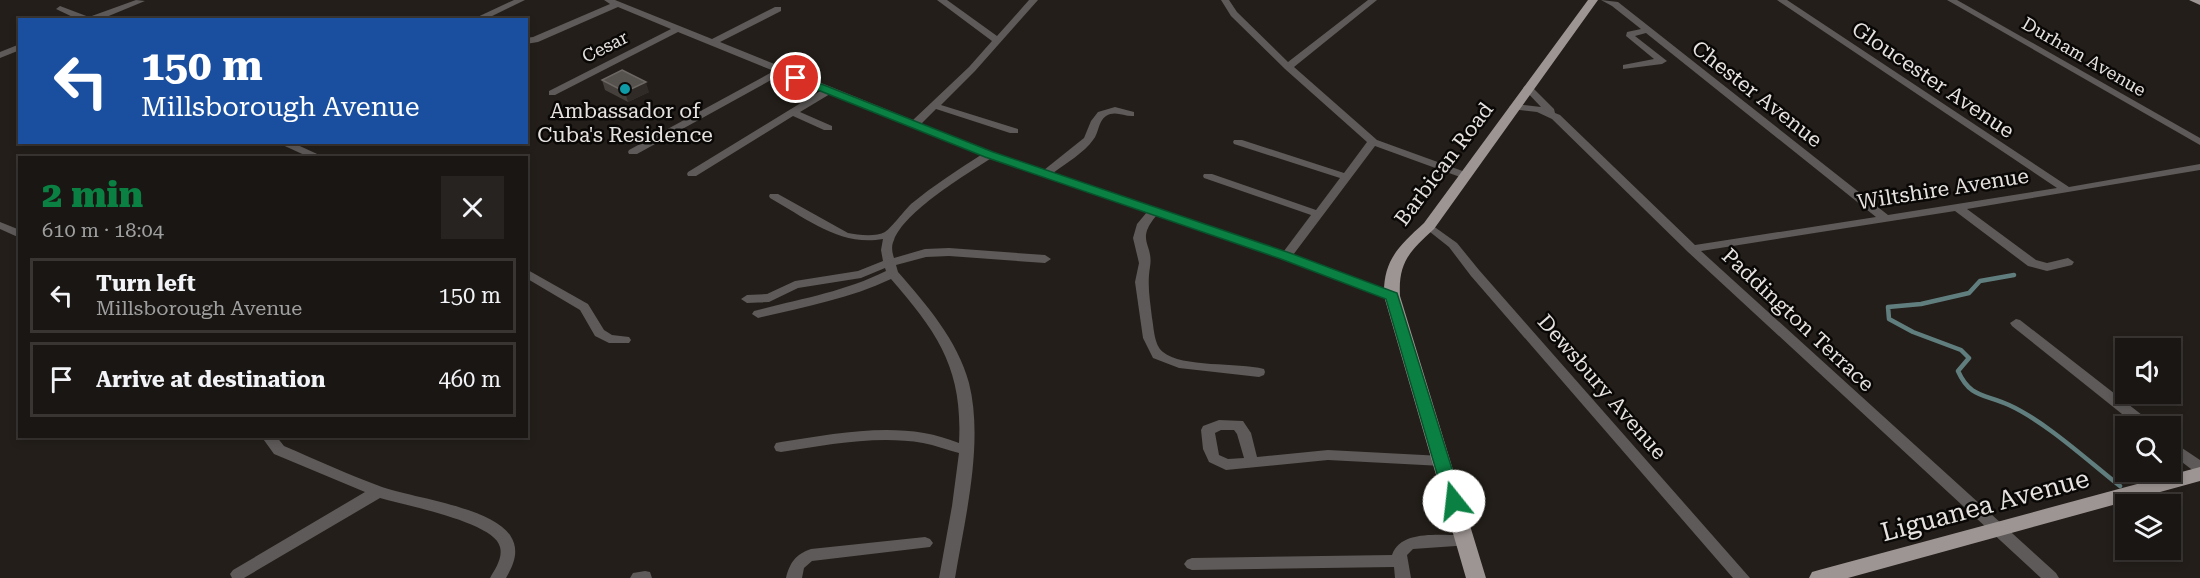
<!DOCTYPE html>
<html lang="en">
<head>
<meta charset="utf-8">
<style>
  :root { --surface:#1a1613; --page:#272321; --text:#f1f3f6; --muted:#9f9fa0; --line:#383533; --accent:#0b8043 }
  body { margin:0; font-family:"Roboto Serif",serif; background:var(--page); color:var(--text); height:100vh; display:flex; flex-direction:column; font-size:22px; white-space:nowrap }
  * { box-sizing:border-box; margin:0 }
  p { font-size:20px; color:var(--muted) }
  .icon { flex:none; width:33px; height:33px; fill:none; stroke:currentColor; stroke-width:2; stroke-linecap:round; stroke-linejoin:round }
  .map { position:relative; flex:1; overflow:hidden }
  .panel { position:absolute; left:18px; top:156px; width:510px; height:282px; display:flex; flex-direction:column; background:var(--surface); border-radius:0px; box-shadow:0 3px 9px #0003,0 0 0 2px var(--line) }
  .panel>* { flex:none }
  .guide { position:absolute; left:18px; top:18px; width:510px; height:126px; border-radius:0px; box-shadow:0 3px 9px #0003,0 0 0 2px var(--line); background:#1a4fa0; color:#fff; overflow:hidden }
  .fabs { position:absolute; left:2115px; top:338px; display:grid; gap:12px }
  .fabs a { display:grid; place-items:center; width:66px; height:66px; border-radius:0px; background:var(--surface); box-shadow:0 3px 9px #0003,0 0 0 2px var(--line); font-size:30px }
  .pin { position:absolute; display:grid; place-items:center; width:51px; height:51px; color:#fff; margin:-26px; border:3px solid #fff; border-radius:50%; box-shadow:0 2px 6px #0007 }
  .me { position:absolute; width:66px; margin:-33px; rotate:344deg; stroke-linejoin:round; filter:drop-shadow(0 0 4px #0008) }
  .turn { display:flex; align-items:center; gap:21px; height:126px; padding:0 24px; font-size:27px }
  .turn .icon { width:78px; height:78px; stroke-width:2.5 }
  .turn b { display:block; font-size:42px; line-height:51px }
  .round { display:grid; place-items:center; flex:none; width:63px; height:63px; border-radius:0px; background:var(--page) }
  .head { display:flex; align-items:center; justify-content:space-between; height:102px; padding:0 24px }
  h1 { font-size:36px; font-weight:800; line-height:45px; color:var(--accent) }
  ul { padding:0; list-style:none }
  li { display:flex; align-items:center; gap:18px; height:75px; margin:0 12px 9px; padding:0 12px; border:3px solid var(--line); border-radius:0px }
  li div { flex:1 }
  li b { display:block; font-size:22px }
  li em { font-style:normal }
  .map>svg:first-child { display:block }
  .lines { fill:none; stroke-linecap:round; stroke-linejoin:round }
  .stream { stroke:#617e7f; stroke-width:4.5 }
  .minor { fill:#5d5a59; fill-rule:evenodd }
  .major { fill:#9d9593; fill-rule:evenodd }
  .wall { fill:#45403b }
  .shaded-wall { fill:#302b26 }
  .building { fill:#56524d; stroke:#6d6864; stroke-width:1.5 }
  .route { fill:#0b8043; stroke:#07532c; stroke-width:1.5 }
  .culture-dot { fill:#0f9aa8; stroke:#0a0807; stroke-width:2 }
  .labels { text-anchor:middle; stroke-width:5; stroke-linejoin:round; paint-order:stroke }
  .far-street-label { font-size:18px; fill:#e6e2df; stroke:#0a0807 }
  .street-label { font-size:21px; fill:#e6e2df; stroke:#0a0807 }
  .poi-label { font-size:21px; fill:#e6e2df; stroke:#0a0807 }
  .near-street-label { font-size:26px; fill:#e6e2df; stroke:#0a0807 }
</style>
</head>
<body>
<div class="map">
<svg width="2200" height="578" viewBox="0 0 2200 578">
  <rect width="100%" height="100%" fill="#231e19"/>
  <g class="lines">
    <path class="stream" d="M2014,275L1980,281L1969,293L1921,304L1888,307L1889,319L1913,332L1961,350L1969,358L1958,371C1970,398 1985,394 2009,405C2046,422 2087,460 2120,486"/>
    <g class="minor">
      <polygon points="136,0 145,1 99,20 79,20 56,9 60,6 89,17"/>
      <polygon points="514,0 525,0 484,20 471,20"/>
      <path d="M604,0H615L712,39L775,7H781V11L720,42L913,120L969,67L992,41L937,0H947L997,36L1029,0H1038L975,71L941,105L1018,129V133H1010L936,109L921,124L993,153L1044,170L1084,138L1091,121L1098,112L1115,107L1134,112V116C1124,117 1116,110 1106,116C1098,121 1099,133 1093,140C1085,152 1065,164 1053,173L1284,251L1311,215L1204,178L1203,176L1204,174H1212L1316,210L1340,178L1234,144L1233,142L1234,140H1242L1344,173L1367,142L1285,69L1231,16L1221,0H1229L1237,12L1288,62L1368,0H1377L1294,67L1377,140L1468,173L1469,175L1464,178L1460,177L1375,146L1293,255L1396,293L1398,296L1392,300L1282,259L1156,216C1135,241 1154,244 1150,267C1147,285 1150,300 1152,318C1154,328 1154,345 1163,352C1182,368 1238,362 1264,369L1265,372L1264,375L1259,377L1179,368L1153,358L1143,338L1135,282L1139,263L1133,238L1137,224L1147,212L990,159C965,175 904,212 894,240C891,246 892,252 894,258L925,249L949,248L1045,255L1051,259L1045,263L949,256L926,257L896,265L898,272C926,304 958,341 969,383C984,443 965,518 955,578H939L952,506L959,453C947,450 935,445 923,443C876,435 827,445 781,452L776,451L774,447L776,443L781,442C827,435 877,425 924,433C936,435 948,439 959,443C963,369 938,333 891,279C849,299 803,307 758,318L752,314L754,311C799,299 844,292 886,271L885,268L861,278L798,288L769,302L747,303L741,299L747,295L767,294L795,281L858,271L883,261L881,250L883,239C840,247 806,218 770,198L769,196L770,194H778L848,233C858,235 876,237 885,232C891,228 905,210 911,204C933,186 957,170 981,155L830,94L800,112L832,126V130H824L793,116L696,176H688L687,174L688,172L822,90L782,74L637,154H629L628,152L629,150L774,71L678,32L555,95H549V91L671,29L618,7L538,42L526,44V38L533,37L610,4Z"/>
      <polygon points="1601,0 1618,2 1888,215 2057,188 1777,0 1787,0 2069,187 2200,164 2200,170 1967,209 2036,260 2047,263 2068,258 2074,262 2072,265 2047,271 2028,266 1955,211 1701,251 2056,573 2059,578 2041,578 1688,252 1552,119 1537,112 1511,109 1509,107 1514,104 1541,107 1523,88 1525,86 1531,86 1554,109 1555,113 1560,115 1695,245 1876,217 1646,33 1635,36 1667,61 1662,64 1623,69 1623,65 1654,59 1626,36 1627,32 1641,29 1612,6"/>
      <polygon points="1947,0 1957,0 2200,138 2200,145"/>
      <polygon points="20,44 20,50 0,58 0,52"/>
      <polygon points="276,142 291,142 326,158 311,158"/>
      <polygon points="0,222 20,230 20,238 0,229"/>
      <polygon points="1429,223 1457,243 1479,270 1750,578 1733,578 1471,276 1449,247 1425,228 1423,226"/>
      <polygon points="526,269 588,304 604,330 612,335 629,337 631,340 629,343 609,343 595,336 580,310 526,278"/>
      <polygon points="2016,319 2020,320 2151,422 2153,426 2137,426 2012,326 2010,323"/>
      <path d="M1219,420L1243,421L1251,433L1257,457L1328,450L1442,456L1447,457L1449,461L1447,465L1442,466L1328,460L1226,470L1209,462L1203,449L1201,430L1203,426ZM1221,430H1234L1237,434L1244,458L1228,459L1219,455L1215,433Z"/>
      <path d="M261,436H276L284,446C317,460 349,475 382,487C414,498 490,507 510,535C520,550 514,564 506,578H490C495,569 503,558 500,547C495,522 403,505 380,498L244,578H232L230,574L233,570L365,492L274,454Z"/>
      <polygon points="2170,440 2200,460 2200,473 2195,472 2170,453"/>
      <path d="M1465,535L1470,537L1473,541L1470,545L1413,549L1407,555L1411,578H1395L1394,567L1192,570L1187,568L1184,564L1187,560L1192,558L1392,555C1401,529 1441,536 1465,535Z"/>
      <path d="M925,537L930,539L933,543L930,547L812,561L804,568L802,578H786C790,562 796,554 811,549Z"/>
      <polygon points="645,571 650,572 652,578 630,578 633,573"/>
    </g>
    <g class="major">
      <path d="M1588,0H1598L1434,229C1410,251 1398,262 1400,296L1486,578H1466L1384,296C1383,260 1399,246 1424,223Z"/>
      <polygon points="2189,0 2200,0 2200,5"/>
      <polygon points="2200,467 2200,481 1848,578 1809,578 1812,572 1819,570"/>
    </g>
  </g>
  <polygon class="wall" points="602,80 649,92 628,102 605,90"/>
  <polygon class="shaded-wall" points="646,82 649,92 628,102 625,92"/>
  <polygon class="building" points="622,70 646,82 625,92 602,80"/>
  <polygon class="route" points="796,74 993,152 1290,253 1397,293 1462,501 1459,506 1454,508 1448,506 1445,501 1386,299 1281,259 985,157 793,80 791,78"/>
  <circle class="culture-dot" cx="625" cy="89" r="6"/>
  <g class="labels">
    <g class="far-street-label">
      <text transform="translate(605 47) rotate(-27)" y="6">Cesar</text>
      <text transform="translate(2084 57) rotate(30)" y="6">Durham Avenue</text>
    </g>
    <g class="street-label">
      <text transform="translate(1933 80) rotate(34)" y="7">Gloucester Avenue</text>
      <text transform="translate(1757 94) rotate(38)" y="7">Chester Avenue</text>
      <text transform="translate(1444 164) rotate(-53)" y="7">Barbican Road</text>
      <text transform="translate(1943 189) rotate(-9)" y="7">Wiltshire Avenue</text>
      <text transform="translate(1798 320) rotate(43)" y="7">Paddington Terrace</text>
      <text transform="translate(1602 387) rotate(49)" y="7">Dewsbury Avenue</text>
    </g>
    <g class="poi-label">
      <text x="625" y="118">Ambassador of<tspan x="625" dy="24">Cuba's Residence</tspan></text>
    </g>
    <g class="near-street-label">
      <text transform="translate(1985 505) rotate(-15)" y="9">Liguanea Avenue</text>
    </g>
  </g>
</svg>
<div class="fabs">
<a><svg class="icon" aria-label="sound" viewBox="0 0 24 24"><path d="M4 9h4l5-4v14l-5-4H4zM17 9q2 3 0 6"/></svg></a>
<a><svg class="icon" aria-label="search" viewBox="0 0 24 24"><circle cx="10" cy="10" r="6"/><path d="M15 15l6 6"/></svg></a>
<a><svg class="icon" aria-label="layers" viewBox="0 0 24 24"><path d="M12 4l9 5-9 5-9-5zM3 14l9 5 9-5"/></svg></a>
</div>
<div class="pin" style="left:796px;top:78px;background:#d93025"><svg class="icon" aria-label="arrive" viewBox="0 0 24 24"><path d="M6 21V4h12l-3 4 3 4H6"/></svg></div>
<svg class="me" style="left:1454px;top:501px" viewBox="-20 -20 40 40"><circle r="19" fill="#fff"/><path d="M0-13L10 11 0 6-10 11z" fill="#0b8043"/></svg>
<div class="guide">
<div class="turn"><svg class="icon" aria-label="left" viewBox="0 0 24 24"><path d="M17 20v-9H6M10 6l-5 5 5 5"/></svg><div><b>150 m</b>Millsborough Avenue</div></div>
</div>
<section class="panel">
<div class="head"><div><h1>2 min</h1><p>610 m · 18:04</p></div><a class="round"><svg class="icon" aria-label="close" viewBox="0 0 24 24"><path d="M6 6l12 12M18 6L6 18"/></svg></a></div>
<ul>
<li><svg class="icon" aria-label="left" viewBox="0 0 24 24"><path d="M17 20v-9H6M10 6l-5 5 5 5"/></svg><div><b>Turn left</b><p>Millsborough Avenue</p></div><em>150 m</em></li>
<li><svg class="icon" aria-label="arrive" viewBox="0 0 24 24"><path d="M6 21V4h12l-3 4 3 4H6"/></svg><div><b>Arrive at destination</b></div><em>460 m</em></li>
</ul>
</section>
</div>
</body>
</html>
